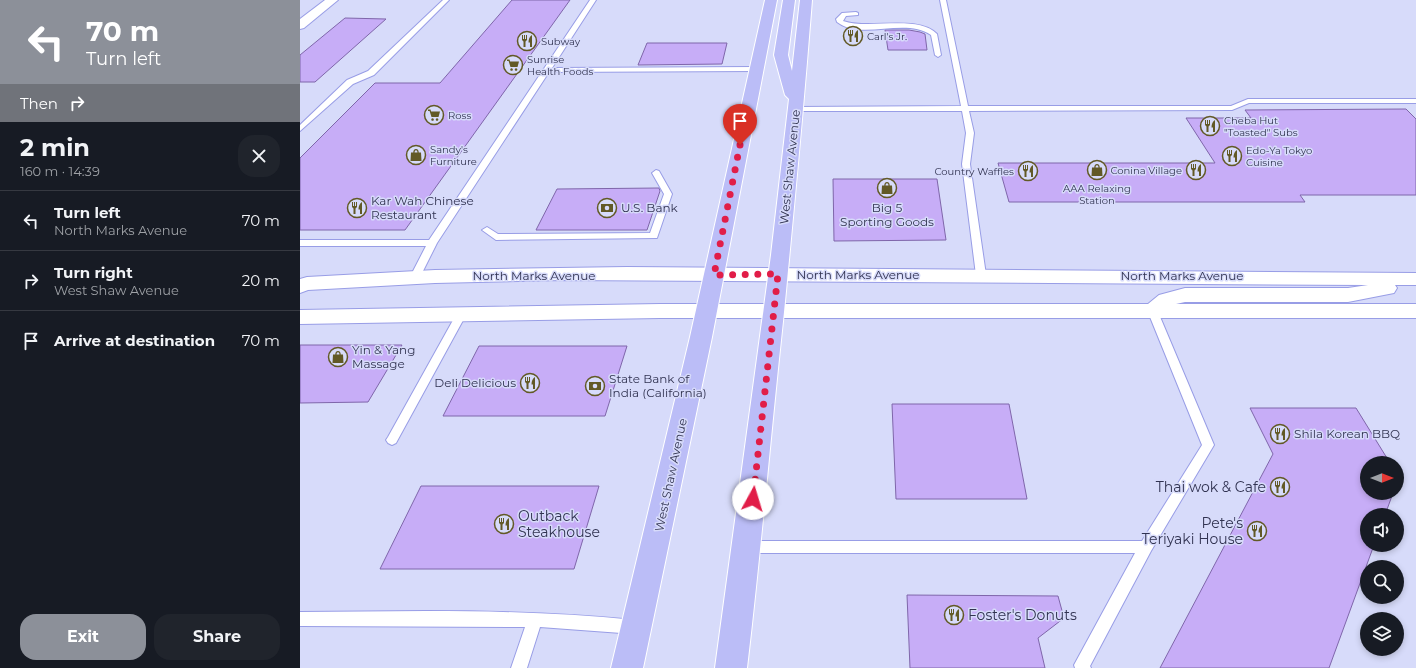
<!DOCTYPE html>
<html lang="en">
<head>
<meta charset="utf-8">
<style>
  :root { --surface:#171b24; --page:#20242c; --text:#f1f3f6; --muted:#9ea1a6; --line:#363941; --accent:#8c9099 }
  body { margin:0; font-family:Montserrat,sans-serif; background:var(--page); color:var(--text); height:100vh; display:flex; flex-direction:column; font-size:15px; white-space:nowrap }
  * { box-sizing:border-box; margin:0 }
  p { font-size:13px; color:var(--muted) }
  .icon { flex:none; width:22px; height:22px; fill:none; stroke:currentColor; stroke-width:2; stroke-linecap:round; stroke-linejoin:round }
  .map { position:relative; flex:1; overflow:hidden }
  .sheet { display:flex; flex-direction:column; background:var(--surface); width:300px }
  .sheet>* { flex:none }
  .guide { background:#8c9099; color:#fff; overflow:hidden }
  .needle { width:26px; rotate:90deg }
  .controls { position:absolute; left:1060px; top:456px; display:grid; gap:8px }
  .controls a { display:grid; place-items:center; width:44px; height:44px; border-radius:50%; background:var(--surface); box-shadow:0 2px 6px #0003; font-size:20px }
  .pin { position:absolute; display:grid; place-items:center; width:34px; height:34px; color:#fff; margin:-41px -17px; border-radius:50% 50% 50% 0; rotate:-45deg; box-shadow:0 0 4px #0007 }
  .pin .icon { rotate:45deg }
  .me { position:absolute; width:44px; margin:-22px; rotate:6deg; stroke-linejoin:round; filter:drop-shadow(0 0 3px #0008) }
  .turn { display:flex; align-items:center; gap:14px; height:84px; padding:0 20px; font-size:18px }
  .turn .icon { width:52px; height:52px; stroke-width:2.5 }
  .turn b { display:block; font-size:28px; line-height:34px }
  .then { display:flex; align-items:center; height:38px; padding:0 20px; background:#0003; gap:8px; font-size:15px }
  .round { display:grid; place-items:center; flex:none; width:42px; height:42px; border-radius:16px; background:var(--page) }
  .overview { display:flex; align-items:center; justify-content:space-between; height:68px; padding:0 20px }
  h1 { font-size:24px; font-weight:700; line-height:30px }
  .action { display:flex; gap:8px; margin-top:auto; padding:8px 20px }
  .action a { flex:1; height:46px; border-radius:16px; background:var(--accent); color:#fff; font-size:16px; font-weight:700; line-height:46px; text-align:center }
  .action a+a { background:var(--page); color:var(--text) }
  ul { padding:0; list-style:none }
  li { display:flex; align-items:center; gap:12px; height:60px; padding:0 20px; border-top:1px solid var(--line) }
  li div { flex:1 }
  li b { display:block; font-size:15px }
  li em { font-style:normal }
  main { display:flex; flex:1; min-height:0 }
  .map>svg:first-child { display:block }
  .building { fill:#c7adf7; stroke:#7f66aa }
  .lines { fill:none; stroke-linecap:round; stroke-linejoin:round }
  .service-casing { stroke:#989de6; stroke-width:2 }
  .minor-casing { stroke:#989de6; stroke-width:2 }
  .secondary-casing { stroke:#989de6; stroke-width:2 }
  .primary-casing { stroke:#fff; stroke-width:2 }
  .service { fill:#fff; fill-rule:evenodd }
  .minor { fill:#fff; fill-rule:evenodd }
  .secondary { fill:#fff; fill-rule:evenodd }
  .primary { fill:#bbbdf7; fill-rule:evenodd }
  .route { stroke:#e11d48; stroke-width:7; stroke-dasharray:0 12.6 }
  .labels { text-anchor:middle; stroke-width:3; stroke-linejoin:round; paint-order:stroke }
  .far-poi-label { font-size:10px; fill:#313351; stroke:#d7dbfa; text-anchor:start }
  .street-label { font-size:12px; fill:#313351; stroke:#d7dbfa }
  .poi-label { font-size:12px; fill:#313351; stroke:#d7dbfa; text-anchor:start }
  .near-poi-label { font-size:14px; fill:#313351; stroke:#d7dbfa; text-anchor:end }
</style>
</head>
<body>
<main>
<section class="sheet">
<div class="guide">
<div class="turn"><svg class="icon" aria-label="left" viewBox="0 0 24 24"><path d="M17 20v-9H6M10 6l-5 5 5 5"/></svg><div><b>70 m</b>Turn left</div></div>
<div class="then">Then<svg class="icon" aria-label="right" viewBox="0 0 24 24"><path d="M7 20v-9h11M14 6l5 5-5 5"/></svg></div>
</div>
<div class="overview"><div><h1>2 min</h1><p>160 m · 14:39</p></div><a class="round"><svg class="icon" aria-label="close" viewBox="0 0 24 24"><path d="M6 6l12 12M18 6L6 18"/></svg></a></div>
<ul>
<li><svg class="icon" aria-label="left" viewBox="0 0 24 24"><path d="M17 20v-9H6M10 6l-5 5 5 5"/></svg><div><b>Turn left</b><p>North Marks Avenue</p></div><em>70 m</em></li>
<li><svg class="icon" aria-label="right" viewBox="0 0 24 24"><path d="M7 20v-9h11M14 6l5 5-5 5"/></svg><div><b>Turn right</b><p>West Shaw Avenue</p></div><em>20 m</em></li>
<li><svg class="icon" aria-label="arrive" viewBox="0 0 24 24"><path d="M6 21V4h12l-3 4 3 4H6"/></svg><div><b>Arrive at destination</b></div><em>70 m</em></li>
</ul>
<div class="action"><a>Exit</a><a>Share</a></div>
</section>
<div class="map">
<svg width="1116" height="668" viewBox="0 0 1116 668">
  <rect width="100%" height="100%" fill="#d7dbfa"/>
  <g class="building">
    <polygon points="212,0 270,0 105,230 0,230 0,158 75,83 140,83"/>
    <polygon points="45,18 86,19 15,82 0,82 0,55"/>
    <polygon points="585,30 609,30 620,32 625,34 627,50 588,50"/>
    <polygon points="347,43 427,43 422,64 338,65"/>
    <polygon points="1106,109 1116,119 1116,195 1000,195 1005,202 709,202 698,163 915,163 886,118 951,118 945,110"/>
    <polygon points="533,179 637,179 646,240 534,241"/>
    <polygon points="359,188 360,191 347,230 236,230 257,189"/>
    <polygon points="0,345 102,345 68,402 0,403"/>
    <polygon points="179,346 327,346 305,416 143,416"/>
    <polygon points="592,404 709,404 727,499 596,499"/>
    <polygon points="950,408 1056,408 1090,463 1067,463 1067,493 1093,493 1085,515 1067,515 1067,545 1074,545 1029,668 860,668 973,454"/>
    <polygon points="121,486 299,486 274,569 80,569"/>
    <polygon points="607,595 758,596 764,618 738,638 745,668 610,668"/>
  </g>
  <g class="lines">
    <g class="service-casing">
      <g id="service">
        <polygon points="143,0 149,0 74,75 53,84 0,131 0,125 47,80 68,71"/>
        <polygon points="290,0 296,0 252,68 456,67 460,69 456,71 249,72 137,243 119,279 111,279 110,277 126,246 0,246 0,240 129,240"/>
        <polygon points="640,0 646,0 668,106 931,106 948,99 1116,99 1116,103 949,103 932,110 669,111 674,133 670,164 686,275 681,278 676,275 662,164 666,133 662,111 496,111 492,109 496,107 661,106"/>
        <path d="M556,12L558,13V15L546,16L543,21C569,30 618,14 637,34L641,55L638,57L635,55L631,35C605,17 561,41 537,22L536,19L542,13Z"/>
        <polygon points="356,170 359,171 372,194 357,238 196,240 182,230 187,227 198,234 350,233 364,194 352,173"/>
        <polygon points="853,308 858,312 914,445 851,551 790,666 791,668 775,668 774,665 835,553 447,553 442,551 440,547 442,543 447,541 842,541 902,445 848,312"/>
        <polygon points="162,309 167,313 96,443 92,445 88,443 86,440 88,437 157,313"/>
        <path d="M126,611C196,611 265,613 335,620L340,622L343,627L340,632L335,634L240,627L227,668H211L225,627L0,626V612Z"/>
      </g>
    </g>
    <g class="minor-casing">
      <polygon id="minor" points="25,0 38,0 4,28 0,29 0,19"/>
    </g>
    <g class="secondary-casing">
      <polygon id="secondary" points="327,267 1116,273 1116,285 1095,285 1097,288 1094,293 1048,302 885,302 876,304 1116,304 1116,318 360,318 0,324 0,310 360,304 848,304 859,295 885,288 1048,288 1068,285 263,280 135,283 8,290 0,293 0,279 7,277 135,270"/>
    </g>
    <g class="primary-casing">
      <g id="primary">
        <polygon points="465,0 477,0 412,337 343,668 311,668 390,337"/>
        <path d="M483,0H495L488,55L492,71L500,0H512C504,104 494,208 484,312C471,431 461,550 447,668H415L471,255L489,99L485,95L474,55Z"/>
      </g>
    </g>
    <use href="#service" class="service"/>
    <use href="#minor" class="minor"/>
    <use href="#secondary" class="secondary"/>
    <use href="#primary" class="primary"/>
  </g>
  <g class="lines">
    <polyline class="route" points="440,145 414,275 478,274 453,499"/>
  </g>
  <defs>
    <g id="restaurant-ring" transform="scale(1)"><circle r="9.5" fill="#d7dbfa" stroke="#625926" stroke-width="1.5"/><path d="M-5-6h1v4h1v-4h1v4h1v-4h1v5L-1.5 .5V6h-2V.5L-5-1ZM5-6V6H3V1.5H1.5Q1.5-4 5-6Z" fill="#625926"/></g>
    <g id="supermarket-ring" transform="scale(1)"><circle r="9.5" fill="#d7dbfa" stroke="#625926" stroke-width="1.5"/><path d="M-6-5.5h2.5l.6 2H6L4.5 2H-2.5L-4.4-4H-6ZM-1.5 3.2a1.3 1.3 0 1 0 .1 0ZM3 3.2a1.3 1.3 0 1 0 .1 0Z" fill="#625926"/></g>
    <g id="shop-ring" transform="scale(1)"><circle r="9.5" fill="#d7dbfa" stroke="#625926" stroke-width="1.5"/><path d="M-5-2.5h2.3a2.7 3.5 0 0 1 5.4 0H5L5.5 6h-11ZM-1.5-2.5h3a1.5 2.3 0 0 0-3 0Z" fill="#625926"/></g>
    <g id="bank-ring" transform="scale(1)"><circle r="9.5" fill="#d7dbfa" stroke="#625926" stroke-width="1.5"/><path d="M-6-4H6V4H-6ZM0-2.3a2.3 2.3 0 1 0 0 4.6a2.3 2.3 0 1 0 0-4.6Z" fill="#625926"/></g>
  </defs>
  <g fill-rule="evenodd">
    <use href="#restaurant-ring" x="553" y="36"/>
    <use href="#restaurant-ring" x="227" y="41"/>
    <use href="#supermarket-ring" x="213" y="65"/>
    <use href="#supermarket-ring" x="134" y="115"/>
    <use href="#restaurant-ring" x="910" y="126"/>
    <use href="#shop-ring" x="116" y="155"/>
    <use href="#restaurant-ring" x="932" y="156"/>
    <use href="#shop-ring" x="797" y="170"/>
    <use href="#restaurant-ring" x="896" y="170"/>
    <use href="#restaurant-ring" x="728" y="171"/>
    <use href="#shop-ring" x="587" y="188"/>
    <use href="#restaurant-ring" x="57" y="208"/>
    <use href="#bank-ring" x="307" y="208"/>
    <use href="#shop-ring" x="38" y="357"/>
    <use href="#restaurant-ring" x="230" y="383"/>
    <use href="#bank-ring" x="295" y="386"/>
    <use href="#restaurant-ring" x="980" y="434"/>
    <use href="#restaurant-ring" x="980" y="487"/>
    <use href="#restaurant-ring" x="204" y="524"/>
    <use href="#restaurant-ring" x="957" y="531"/>
    <use href="#restaurant-ring" x="654" y="615"/>
  </g>
  <g class="labels">
    <g class="far-poi-label">
      <text x="567" y="40">Carl's Jr.</text>
      <text x="241" y="45">Subway</text>
      <text x="227" y="63">Sunrise<tspan x="227" dy="12">Health Foods</tspan></text>
      <text x="148" y="119">Ross</text>
      <text x="924" y="124">Cheba Hut<tspan x="924" dy="12">"Toasted" Subs</tspan></text>
      <text x="130" y="153">Sandy's<tspan x="130" dy="12">Furniture</tspan></text>
      <text x="946" y="154">Edo-Ya Tokyo<tspan x="946" dy="12">Cuisine</tspan></text>
      <text x="882" y="174" text-anchor="end">Conina Village</text>
      <text x="714" y="175" text-anchor="end">Country Waffles</text>
      <text x="797" y="192" text-anchor="middle">AAA Relaxing<tspan x="797" dy="12">Station</tspan></text>
    </g>
    <g class="street-label">
      <text transform="translate(490 167) rotate(-84)" y="4">West Shaw Avenue</text>
      <text x="558" y="279">North Marks Avenue</text>
      <text x="234" y="280">North Marks Avenue</text>
      <text x="882" y="280">North Marks Avenue</text>
      <text transform="translate(371 475) rotate(-78)" y="4">West Shaw Avenue</text>
    </g>
    <g class="poi-label">
      <text x="71" y="205">Kar Wah Chinese<tspan x="71" dy="14">Restaurant</tspan></text>
      <text x="321" y="212">U.S. Bank</text>
      <text x="587" y="212" text-anchor="middle">Big 5<tspan x="587" dy="14">Sporting Goods</tspan></text>
      <text x="52" y="354">Yin &amp; Yang<tspan x="52" dy="14">Massage</tspan></text>
      <text x="309" y="383">State Bank of<tspan x="309" dy="14">India (California)</tspan></text>
      <text x="216" y="387" text-anchor="end">Deli Delicious</text>
      <text x="994" y="438">Shila Korean BBQ</text>
    </g>
    <g class="near-poi-label">
      <text x="966" y="492">Thai wok &amp; Cafe</text>
      <text x="218" y="521" text-anchor="start">Outback<tspan x="218" dy="16">Steakhouse</tspan></text>
      <text x="943" y="528">Pete's<tspan x="943" dy="16">Teriyaki House</tspan></text>
      <text x="668" y="620" text-anchor="start">Foster's Donuts</text>
    </g>
  </g>
</svg>
<div class="controls">
<a><svg class="needle" viewBox="-14 -14 28 28"><path d="M0-13l5 13h-10z" fill="#e53935"/><path d="M0 13l5-13h-10z" fill="#9ea1a6"/></svg></a>
<a><svg class="icon" aria-label="sound" viewBox="0 0 24 24"><path d="M4 9h4l5-4v14l-5-4H4zM17 9q2 3 0 6"/></svg></a>
<a><svg class="icon" aria-label="search" viewBox="0 0 24 24"><circle cx="10" cy="10" r="6"/><path d="M15 15l6 6"/></svg></a>
<a><svg class="icon" aria-label="layers" viewBox="0 0 24 24"><path d="M12 4l9 5-9 5-9-5zM3 14l9 5 9-5"/></svg></a>
</div>
<div class="pin" style="left:440px;top:145px;background:#d93025"><svg class="icon" aria-label="arrive" viewBox="0 0 24 24"><path d="M6 21V4h12l-3 4 3 4H6"/></svg></div>
<svg class="me" style="left:453px;top:499px" viewBox="-20 -20 40 40"><circle r="19" fill="#fff"/><path d="M0-13L10 11 0 6-10 11z" fill="#e11d48"/></svg>
</div>
</main>
</body>
</html>
